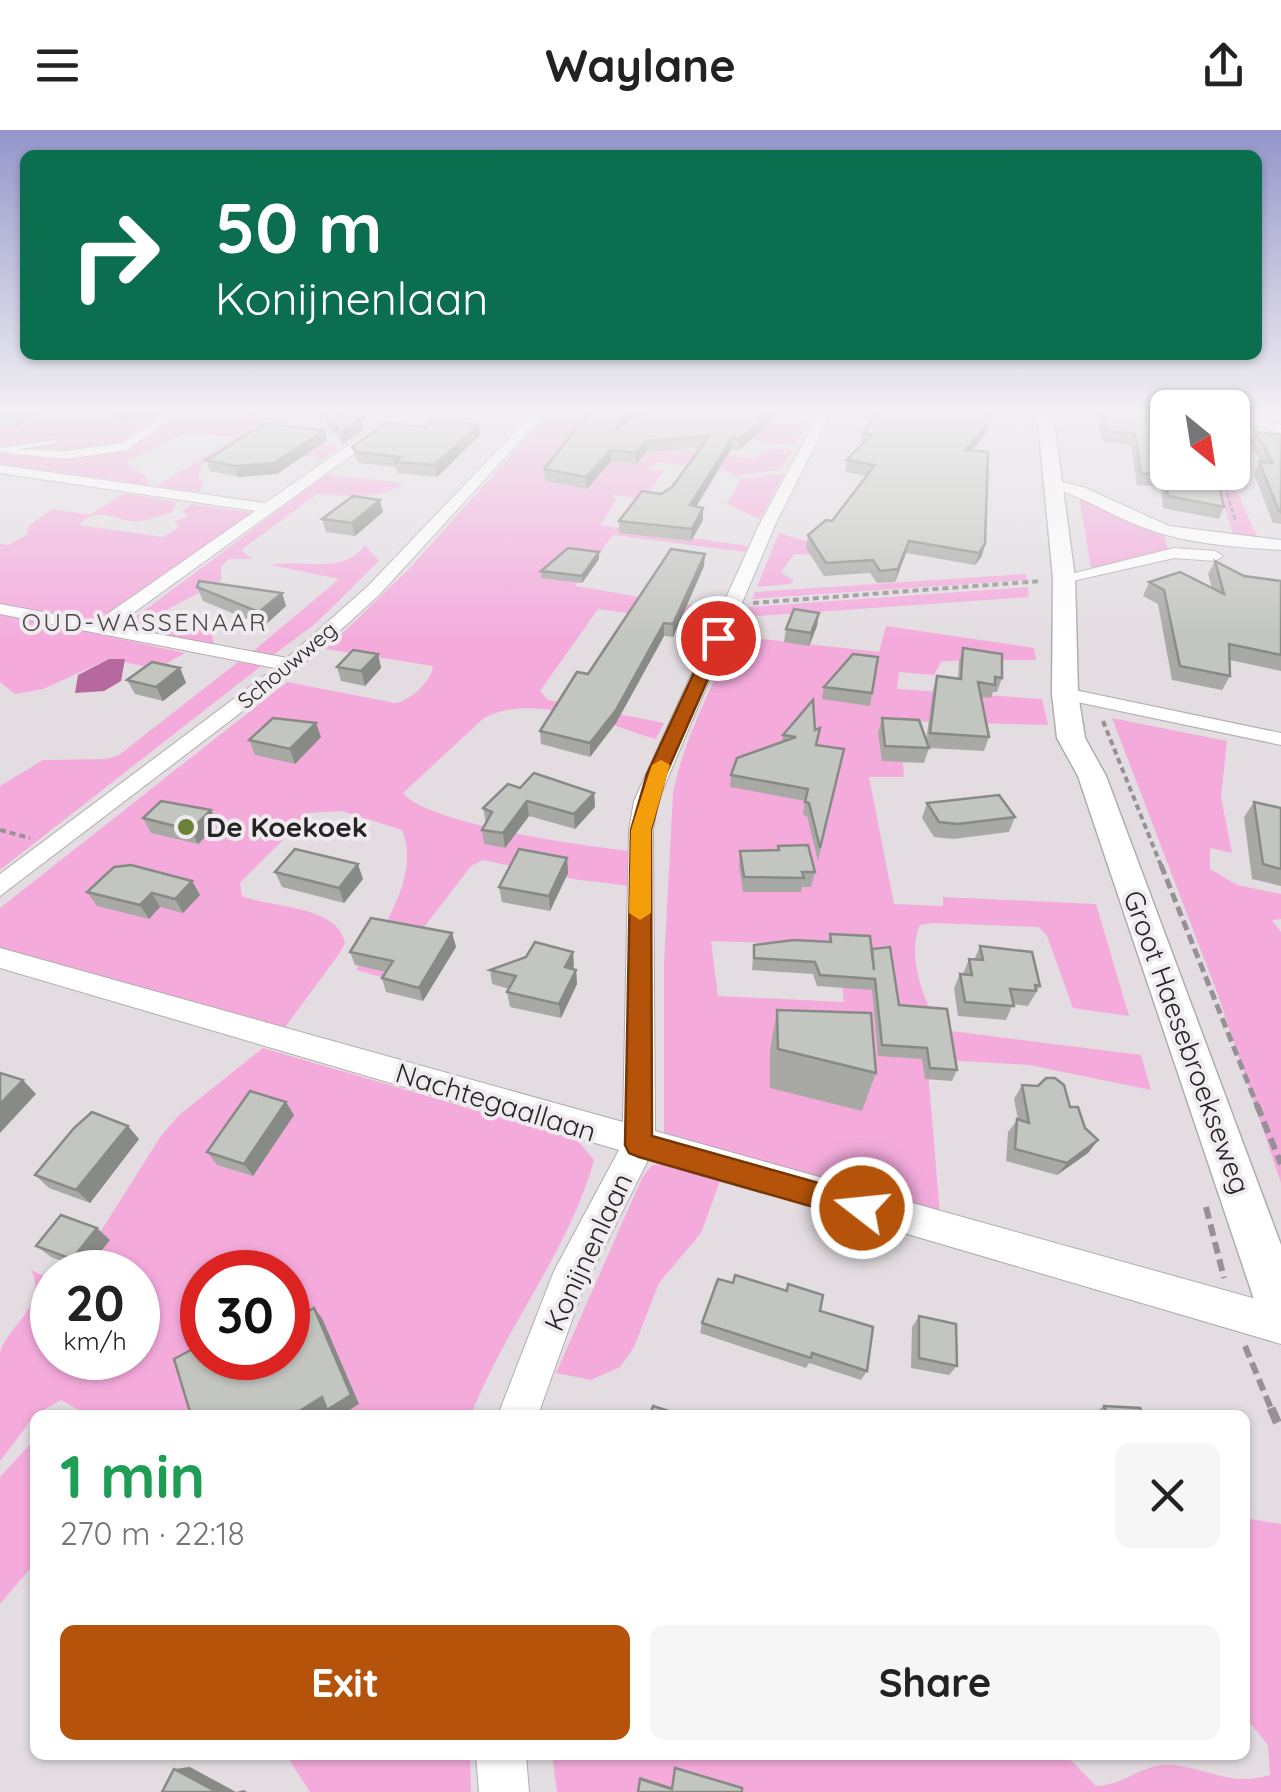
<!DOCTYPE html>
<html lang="en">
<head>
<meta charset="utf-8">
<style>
  :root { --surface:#fff; --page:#f6f6f6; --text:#222; --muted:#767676; --accent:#b45309 }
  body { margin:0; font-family:Quicksand,sans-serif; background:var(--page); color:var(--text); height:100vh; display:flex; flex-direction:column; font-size:38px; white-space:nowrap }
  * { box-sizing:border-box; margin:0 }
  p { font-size:32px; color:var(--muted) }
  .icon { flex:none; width:55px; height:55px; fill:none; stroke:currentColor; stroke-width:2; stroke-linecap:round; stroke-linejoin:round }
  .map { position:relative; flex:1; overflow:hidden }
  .side { position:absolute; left:30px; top:1280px; width:1220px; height:350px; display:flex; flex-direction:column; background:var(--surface); border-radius:15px; box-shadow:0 2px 8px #0004 }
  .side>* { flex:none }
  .guide { position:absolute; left:20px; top:20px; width:1242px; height:210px; border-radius:15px; box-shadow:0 2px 8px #0004; background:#0b6e4f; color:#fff; overflow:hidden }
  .needle { width:65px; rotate:150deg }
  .controls { position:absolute; left:1150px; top:260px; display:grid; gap:20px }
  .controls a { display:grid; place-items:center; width:100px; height:100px; border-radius:15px; background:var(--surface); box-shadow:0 2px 8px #0004; font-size:50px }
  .speed { position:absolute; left:30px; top:1120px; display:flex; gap:20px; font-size:50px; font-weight:700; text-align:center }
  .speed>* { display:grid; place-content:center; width:130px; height:130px; border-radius:50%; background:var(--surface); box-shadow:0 2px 8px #0004; line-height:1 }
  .speed small { font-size:25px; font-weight:400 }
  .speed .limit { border:15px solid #d22; background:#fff; color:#111 }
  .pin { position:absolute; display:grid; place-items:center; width:85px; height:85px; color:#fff; margin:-42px; border:5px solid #fff; border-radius:50%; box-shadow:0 2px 10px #0007 }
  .me { position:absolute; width:110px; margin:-55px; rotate:286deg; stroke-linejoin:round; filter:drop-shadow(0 0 8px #0008) }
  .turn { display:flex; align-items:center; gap:35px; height:210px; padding:0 30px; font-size:45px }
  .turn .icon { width:130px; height:130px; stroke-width:2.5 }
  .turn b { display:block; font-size:70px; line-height:85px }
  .round { display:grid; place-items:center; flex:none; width:105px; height:105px; border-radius:15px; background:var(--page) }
  .overview { display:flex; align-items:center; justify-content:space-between; height:170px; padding:0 30px }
  h1 { font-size:60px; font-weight:700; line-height:75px; color:#1e9e55 }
  .cta { display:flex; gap:20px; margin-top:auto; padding:20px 30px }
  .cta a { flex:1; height:115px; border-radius:15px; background:var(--accent); color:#fff; font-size:40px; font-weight:700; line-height:115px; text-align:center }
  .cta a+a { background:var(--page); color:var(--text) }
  header { display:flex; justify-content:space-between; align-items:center; height:130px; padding:0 30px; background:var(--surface); font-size:45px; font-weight:700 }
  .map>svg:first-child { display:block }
  .green { fill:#f4abdc; fill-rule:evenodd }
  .water { fill:#b7699f }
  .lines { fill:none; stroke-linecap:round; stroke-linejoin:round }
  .service-casing { stroke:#b1acaf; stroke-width:2 }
  .minor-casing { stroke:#b1acaf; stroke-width:2 }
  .tertiary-casing { stroke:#b1acaf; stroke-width:3 }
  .path-far4 { stroke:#959194; stroke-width:2.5; stroke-dasharray:5 2.5; stroke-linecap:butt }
  .path-far3 { stroke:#959194; stroke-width:4; stroke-dasharray:6 4; stroke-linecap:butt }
  .path-far2 { stroke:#959194; stroke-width:5; stroke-dasharray:10 5; stroke-linecap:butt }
  .path-far1 { stroke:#959194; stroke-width:6; stroke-dasharray:12 6; stroke-linecap:butt }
  .path { stroke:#959194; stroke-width:9; stroke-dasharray:16 9; stroke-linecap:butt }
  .service { fill:#fff; fill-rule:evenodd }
  .minor { fill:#fff; fill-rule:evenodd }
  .tertiary { fill:#fff; fill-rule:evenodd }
  .wall { fill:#a8a9a5 }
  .shaded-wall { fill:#888a86 }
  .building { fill:#c3c5c0; stroke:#888a86; stroke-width:2.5 }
  .route { fill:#b45309; stroke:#753606; stroke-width:2.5 }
  .slow { fill:#f59e0b }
  .poi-dot { fill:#698235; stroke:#f0ebee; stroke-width:4 }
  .labels { text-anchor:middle; stroke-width:8; stroke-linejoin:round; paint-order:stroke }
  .far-street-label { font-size:22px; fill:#262425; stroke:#f0ebee }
  .far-neighbourhood-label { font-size:25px; letter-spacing:2.5px; fill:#4a4649; stroke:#f0ebee }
  .poi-label { font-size:28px; font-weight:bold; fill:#262425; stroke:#f0ebee; text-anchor:start }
  .street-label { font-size:28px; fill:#262425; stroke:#f0ebee }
</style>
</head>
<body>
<header><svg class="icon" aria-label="menu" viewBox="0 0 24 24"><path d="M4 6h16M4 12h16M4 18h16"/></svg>Waylane<svg class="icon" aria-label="share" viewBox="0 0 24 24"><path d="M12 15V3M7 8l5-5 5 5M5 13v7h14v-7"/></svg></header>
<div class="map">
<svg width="1281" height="1662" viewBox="0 0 1281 1662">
  <rect width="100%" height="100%" fill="#e3dde1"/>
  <g class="green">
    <path d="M0,278H395L386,284C357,284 294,276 277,302L338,318L320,332L316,326L278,325L235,314L202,335L198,349L205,350L199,362L157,356L235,307L187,303L126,332L146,346L148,355L0,334Z"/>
    <path d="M618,278H715L765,291L807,293L795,316L755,310L759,304L753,300L672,319L754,328L769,318L793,320L780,340L734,346L727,341L657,332L649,339L664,341L643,369L612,365L616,370L600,395L748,416L745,422L613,405L575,456L718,480L711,494L598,479L540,561L548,570L664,593L656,609C606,594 534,562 484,588L403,663C426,694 590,717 632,721L630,756L573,749L483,730L471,736L385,848L356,840C381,802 421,747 402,700L342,681L310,683L240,753L242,766C271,778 338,775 345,813L339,824L283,900L0,817V778L287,552L395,573C411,571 432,550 433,536L326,519L410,438L546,286L651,297L660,282Z"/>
    <polygon points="1214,343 1229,343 1258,409 1234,407"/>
    <polygon points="784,344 760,389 727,374 741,349"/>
    <path d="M326,345L404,353C385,370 341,366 317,364L241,420L253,429H229L221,436V451L168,479L166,488L211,503L215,516L118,500Z"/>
    <path d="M124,363L177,372L171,383C160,385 141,394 130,391C112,388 97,376 79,395L163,407L179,397L175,391L189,386L182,381L191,374L253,383L90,495L0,476V414L8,415L26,405L29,396L52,379L90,385Z"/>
    <polygon points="1079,366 1164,404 1168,421 1091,439"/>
    <polygon points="779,403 863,428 794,424 781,442 794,451 790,454 757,457"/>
    <path d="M365,415L379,431L316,493L272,526L251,523L339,449L271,435C303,428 343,446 365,415Z"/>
    <polygon points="1026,444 1027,450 752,469 755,462"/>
    <polygon points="1028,457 1029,467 743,487 748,477 763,476"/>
    <polygon points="0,483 185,523 157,539 109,529 43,559 15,564 0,552"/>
    <path d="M886,496L1034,518L1036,530C1025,530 947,530 941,532L934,545L899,542L897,559L1042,569L1048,595L900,591L904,647H869L894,774L943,776V767L1096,774L1129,886L1073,878L1047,806L1039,797L932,793L920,795C906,824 924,878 944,900L1141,925L1151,960L1029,935L927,929L940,1085L664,1005V833L673,664C683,610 712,556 735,506L879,522ZM711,811L837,815L844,872L718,866Z"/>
    <polygon points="238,532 261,536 0,740 0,656 43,630 106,629 119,625"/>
    <polygon points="1112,588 1227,611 1221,667 1232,723 1210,718 1210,739 1237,755 1281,764 1281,789 1272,790 1281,802 1281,1053 1218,865"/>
    <path d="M263,918L577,1010L594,1030C569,1121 505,1197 471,1285H88L61,1270L35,1285L0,1331C0,1308 0,1240 0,1222C10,1193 48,1175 31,1140L52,1150V1228H138V1142H75L161,1006L179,985ZM202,1142H288V1228H202Z"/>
    <polygon points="664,1034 720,1051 701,1103 659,1153 634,1217 620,1237 591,1250 556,1243 642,1048 652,1035"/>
    <polygon points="35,1309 35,1433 0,1474 0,1347"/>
    <path d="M1245,1388L1281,1394V1662H557L552,1625H1066L1096,1656C1124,1656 1141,1633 1170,1635C1210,1638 1229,1657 1270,1645L1268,1615L1245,1587Z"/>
    <polygon points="286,1625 470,1625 471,1662 310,1662"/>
  </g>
  <polygon class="water" points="109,529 125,529 121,551 104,561 75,563 78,545"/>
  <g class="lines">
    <g class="service-casing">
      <g id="service">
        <polygon points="540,279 604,287 607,289 604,291 538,282"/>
        <polygon points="55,310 57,313 0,322 0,318"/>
      </g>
    </g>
    <g class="minor-casing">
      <g id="minor">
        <polygon points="173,278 187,278 127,320 67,329 4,323 11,319 67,321 123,313"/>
        <polygon points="402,278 500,278 454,286 413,281 115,496 287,528 368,456 538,278 550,278 380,464 298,539 0,766 0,744 275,538 0,484 0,474 96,492 255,381 0,343 0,335 265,373"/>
        <polygon points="822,278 834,278 775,395 658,671 653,700 655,1001 1281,1176 1281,1214 649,1028 582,1162 538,1285 498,1285 554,1141 619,1020 0,838 0,818 623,992 629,700 634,671 759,395"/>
        <polygon points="1232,281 1281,295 1281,303 1232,289"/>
        <path d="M1053,350L1083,357L1169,396L1281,410V420C1234,417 1186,414 1142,397C1109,385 1082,365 1048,357L1046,354Z"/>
        <polygon points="1174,418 1215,421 1223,426 1215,431 1174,428 1064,453 1055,448"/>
        <polygon points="1065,558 1281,603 1281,615 1058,568 1055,564"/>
        <polygon points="476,1625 526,1625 529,1662 479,1662"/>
      </g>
    </g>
    <g class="tertiary-casing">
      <polygon id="tertiary" points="1032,278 1048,278 1054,292 1075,448 1078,564 1085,608 1106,646 1281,1115 1281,1202 1264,1195 1257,1178 1078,646 1057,608 1052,564 1053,448 1038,292"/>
    </g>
    <g class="path-far4">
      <polyline points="309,278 376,281"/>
      <polyline points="1220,342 1236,392"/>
    </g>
    <g class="path-far3">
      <polyline points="753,473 1041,451"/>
      <polyline points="1103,591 1162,738"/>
      <polyline points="0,700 30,708"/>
    </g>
    <polyline class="path-far2" points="1161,735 1258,978"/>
    <g class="path-far1">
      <polyline points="1257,975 1281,1034"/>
      <polyline points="1206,1077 1224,1148"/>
      <polyline points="1245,1216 1272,1281"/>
    </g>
    <polyline class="path" points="1271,1278 1281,1301"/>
    <use href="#service" class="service"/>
    <use href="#minor" class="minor"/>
    <use href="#tertiary" class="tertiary"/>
  </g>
  <g class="wall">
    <polygon points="0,278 39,278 19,297 0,298"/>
    <polygon points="600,278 641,278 630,291 656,278 782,278 778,280 771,292 739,320 731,319 696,376 703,390 691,411 619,403 619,391 672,357 700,318 646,322 636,334 611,331 587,359 545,351 544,339 600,282"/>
    <polygon points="874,278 993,278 987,302 972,320 982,426 975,435 906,423 895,452 877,453 870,443 824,446 806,418 808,405 832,391 867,346 845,342 847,330 861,316 863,304 874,287"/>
    <polygon points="1094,278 1154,278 1163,302 1224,377 1219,389 1163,378 1161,357 1137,355 1131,315 1103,312"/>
    <polygon points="324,284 361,289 364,300 343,314 327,296"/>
    <polygon points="1256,302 1281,305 1281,394 1273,393 1254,344 1259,332 1261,332 1250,313"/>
    <polygon points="480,305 437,347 397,343 396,337 359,333 355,328 352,317"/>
    <polygon points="327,310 277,344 238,347 210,341 206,330"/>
    <polygon points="383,382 355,406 326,402 322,389"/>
    <polygon points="599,429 582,453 541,448 541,441"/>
    <polygon points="1215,431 1244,446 1281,451 1281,544 1281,541 1230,530 1230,546 1222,560 1172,550 1158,474 1143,466 1149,452 1212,458 1208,444"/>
    <polygon points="704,436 673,507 664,506 616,593 590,627 541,614 540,601 588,544"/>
    <polygon points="197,457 282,463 286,476 264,496 203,471"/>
    <polygon points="819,483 817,496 809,516 784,512 786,499"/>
    <polygon points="963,518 1002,548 997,562 993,562 991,568 981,567 989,607 984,621 929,618 924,633 882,631 878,603 882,588 926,611 933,560 937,546 958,549 959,532"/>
    <polygon points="378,524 381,538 365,556 341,551 337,537"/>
    <polygon points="180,538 186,553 163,571 135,564 127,550"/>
    <polygon points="824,557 872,563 870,576 822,569"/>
    <polygon points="813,570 817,615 844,619 818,731 807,686 803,685 805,671 730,657 731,645 782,612 783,605"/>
    <polygon points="321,607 295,634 255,625 249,610"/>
    <polygon points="520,658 594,663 595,677 575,699 529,686 505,718 484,714 482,700 486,693 483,678"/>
    <polygon points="1254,672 1281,678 1281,756 1252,749 1244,687"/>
    <polygon points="927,673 1015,687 1009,702 953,709 934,707 922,688"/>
    <polygon points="143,688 218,694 198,714 151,703"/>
    <polygon points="778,716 815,742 811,757 802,757 801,762 743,762 739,736 740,721 777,720"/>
    <polygon points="567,728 568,743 550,781 502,772 499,757"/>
    <polygon points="275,742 363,749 344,773 282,757"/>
    <polygon points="192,751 200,765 183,783 160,777 149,789 97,776 87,762"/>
    <polygon points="452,803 456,817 423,871 386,862 382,848 386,842 355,835 350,822"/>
    <polygon points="830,804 872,820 899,875 957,940 952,951 925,949 922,929 878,926 872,860 817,856 813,844 752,840 754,815 829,812"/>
    <polygon points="980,816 1040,856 1028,876 1013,874 1006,890 958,886 954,858 960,844 963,844 969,829 974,830"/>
    <polygon points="574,836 573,839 576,840 577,854 561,888 510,877 507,862 509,859 492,854 490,840"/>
    <polygon points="777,880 876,943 862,981 770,958 770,920"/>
    <polygon points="1022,955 1070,977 1085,998 1098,1010 1088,1023 1057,1045 1006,1031 1008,1002 1018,989 1014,969"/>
    <polygon points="294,985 253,1046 217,1035 207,1022"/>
    <polygon points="139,1009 90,1073 49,1058 35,1045"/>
    <polygon points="110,1110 86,1140 51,1127 36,1116"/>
    <polygon points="820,1181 867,1241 861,1250 809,1233 806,1238 700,1203 702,1193"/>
    <polygon points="919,1186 957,1236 949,1245 911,1238 912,1197"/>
    <polygon points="1104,1276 1107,1285 1092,1285"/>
  </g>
  <g class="shaded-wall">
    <polygon points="13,278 39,278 19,297 10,280"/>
    <polygon points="112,278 165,278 165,279 150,288 118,293"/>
    <polygon points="632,278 641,278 615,309 615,298"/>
    <polygon points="775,278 782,278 778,280 771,292 739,320 740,309"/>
    <polygon points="361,289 364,300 343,314 340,303"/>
    <polygon points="990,291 987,302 963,331 966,320"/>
    <polygon points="478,295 480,305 437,347 435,335"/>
    <polygon points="324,300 327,310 277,344 238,347 234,336"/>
    <polygon points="732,308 731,319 690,387 690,375"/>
    <polygon points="646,311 646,322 636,334 636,323"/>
    <polygon points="611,320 611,331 587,359 586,347"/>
    <polygon points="380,370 383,382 355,406 352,393"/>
    <polygon points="703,378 703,390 691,411 692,399"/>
    <polygon points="909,411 906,423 895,452 898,439"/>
    <polygon points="985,414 982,426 975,435 979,423"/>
    <polygon points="599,422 599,429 582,453 582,446"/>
    <polygon points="705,424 704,436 673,507 673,494"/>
    <polygon points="282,463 286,476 264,496 259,482"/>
    <polygon points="819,483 817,496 809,516 811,503"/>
    <polygon points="664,493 664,506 616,593 590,627 590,613"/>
    <polygon points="378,524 381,538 365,556 361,541"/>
    <polygon points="180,538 186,553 163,571 156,557"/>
    <polygon points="316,593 321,607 295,634 290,619"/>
    <polygon points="594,663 595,677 575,699 574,684"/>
    <polygon points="527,671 529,686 505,718 503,703"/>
    <polygon points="211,680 218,694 198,714 191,700"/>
    <polygon points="567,728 568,743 550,781 549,766"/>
    <polygon points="358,734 363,749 344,773 339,758"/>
    <polygon points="192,751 200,765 183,783 175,769"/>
    <polygon points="152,763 160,777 149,789 140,775"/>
    <polygon points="452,803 456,817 423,871 419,858"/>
    <polygon points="573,822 574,836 567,852 565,837"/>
    <polygon points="576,840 577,854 561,888 559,874"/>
    <polygon points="23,950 36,964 0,1003 0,974"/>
    <polygon points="286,972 294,985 253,1046 244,1034"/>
    <polygon points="128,996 139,1009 90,1073 76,1060"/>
    <polygon points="1098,1010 1088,1023 1057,1045 1067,1033"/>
    <polygon points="97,1098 110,1110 86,1140 72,1129"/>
    <polygon points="314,1178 322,1188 359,1274 341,1285 333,1285 327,1280"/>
    <polygon points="322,1267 331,1276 316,1285 293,1285"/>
    <polygon points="190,1637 236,1662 244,1660 247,1662 217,1662 174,1639"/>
    <polygon points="674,1637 739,1656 742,1658 675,1638"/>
    <polygon points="640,1647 671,1657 672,1659 640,1649"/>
  </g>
  <g class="building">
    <polygon points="613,278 632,278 615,298 656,278 775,278 772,282 740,309 732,308 690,375 703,378 692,399 619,391 642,361 661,364 672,357 709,306 646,311 636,323 611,320 586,347 544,339 590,282 613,282"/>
    <polygon points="878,278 993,278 990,291 966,320 988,322 985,414 979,423 909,411 898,439 880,441 873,430 826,433 808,405 826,390 832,391 875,335 847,330 871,305 863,304 880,279"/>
    <polygon points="1100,278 1154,278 1163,302 1168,300 1168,342 1216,342 1224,377 1168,366 1165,346 1141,343 1135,304 1107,301"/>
    <polygon points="324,284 361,289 340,303"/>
    <polygon points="434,290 478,295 435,335 395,332 400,327 357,322 352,317 387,292 425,297"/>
    <polygon points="264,294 324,300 274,333 234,336 206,330"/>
    <polygon points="1256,302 1281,305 1281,382 1279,381 1259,332 1273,333"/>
    <polygon points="353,366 380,370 352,393 322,389"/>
    <polygon points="568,418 599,422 582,446 541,441"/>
    <polygon points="671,419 705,424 673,494 664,493 616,580 590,613 540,601 577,542 588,544"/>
    <polygon points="1215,431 1244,446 1281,451 1281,525 1229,514 1230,546 1180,536 1164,460 1149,452 1180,442 1224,464"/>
    <polygon points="199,451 282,463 259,482 197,457"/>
    <polygon points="794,479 819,483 811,503 786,499"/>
    <polygon points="963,518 1002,524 1002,548 995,547 995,555 978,552 989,607 930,603 937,546 961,549"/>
    <polygon points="353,520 378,524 361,541 337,537"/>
    <polygon points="853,524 878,527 872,563 824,557"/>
    <polygon points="152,532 180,538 156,557 127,550"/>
    <polygon points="813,570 815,600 820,598 816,615 844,619 820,718 809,673 805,672 808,659 731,645 737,628 796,607 783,605"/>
    <polygon points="273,588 316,593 290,619 249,610"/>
    <polygon points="882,588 919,590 929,618 885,616"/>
    <polygon points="534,643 594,663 574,684 527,671 503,703 482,700 492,682 483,678 508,654 520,658"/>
    <polygon points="999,665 1015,687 958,694 939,692 927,673"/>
    <polygon points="161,671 211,680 191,700 143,688"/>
    <polygon points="1254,672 1281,678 1281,739 1263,734"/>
    <polygon points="808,715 815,742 802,742 804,748 744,747 740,721 779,720 778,716"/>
    <polygon points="295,719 358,734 339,758 275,742"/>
    <polygon points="519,719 567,728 549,766 499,757"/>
    <polygon points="131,735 192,751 175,769 152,763 140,775 87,762 114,737"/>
    <polygon points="371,788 452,803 419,858 382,848 393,831 350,822"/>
    <polygon points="830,804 870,806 874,840 872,819 890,817 899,875 947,879 957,940 930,938 927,918 882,915 875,849 820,845 815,832 754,828 754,815 794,810 831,812"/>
    <polygon points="535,812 573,822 565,837 576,840 559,874 507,862 516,846 490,840 526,827"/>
    <polygon points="980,816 1032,822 1040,856 1035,855 1036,861 1010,859 1014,876 965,872 960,844 972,845 969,829 983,830"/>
    <polygon points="777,880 871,883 876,943 778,919"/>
    <polygon points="0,943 23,950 0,974"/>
    <polygon points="1046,948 1055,948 1064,955 1070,977 1078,977 1085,998 1098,1010 1067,1033 1015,1019 1017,989 1029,993 1022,955 1038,956"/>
    <polygon points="250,961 286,972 244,1034 207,1022"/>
    <polygon points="92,982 128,996 76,1060 35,1045 74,998"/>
    <polygon points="61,1085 97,1098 72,1129 36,1116"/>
    <polygon points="735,1145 787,1161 788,1154 823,1165 820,1181 873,1197 867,1241 812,1223 811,1228 702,1193 718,1149 733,1153"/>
    <polygon points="314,1178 351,1265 327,1280 322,1267 293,1285 191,1285 174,1229 202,1214 202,1228 288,1228 288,1193"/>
    <polygon points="919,1186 956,1194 957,1236 919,1228"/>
    <polygon points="653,1276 681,1285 650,1285"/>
    <polygon points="1104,1276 1140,1278 1143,1285 1107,1285"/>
    <polygon points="675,1638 742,1658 742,1662 638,1662 640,1649 672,1659"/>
    <polygon points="174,1639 217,1662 162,1662"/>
  </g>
  <linearGradient id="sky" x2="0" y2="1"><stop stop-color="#9496cb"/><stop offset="0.55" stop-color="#f2f0f2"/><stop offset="1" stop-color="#f2f0f2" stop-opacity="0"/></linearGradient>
  <rect width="1281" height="510" fill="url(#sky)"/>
  <polygon class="route" points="718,504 726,508 666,644 651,700 652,1006 872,1068 876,1078 872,1087 862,1091 639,1027 629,1023 625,1015 631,700 647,644 710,508"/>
  <polygon class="slow" points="661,630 670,635 651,700 651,783 640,790 629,783 631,700 652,635"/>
  <circle class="poi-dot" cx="186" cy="697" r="10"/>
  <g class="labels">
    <g class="far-street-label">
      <text transform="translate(287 535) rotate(-40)" y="8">Schouwweg</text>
    </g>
    <g class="far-neighbourhood-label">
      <text x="145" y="501">OUD-WASSENAAR</text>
    </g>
    <g class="poi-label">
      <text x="206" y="707">De Koekoek</text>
    </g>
    <g class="street-label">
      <text transform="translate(1187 912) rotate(70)" y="10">Groot Haesebroekseweg</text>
      <text transform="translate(496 972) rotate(17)" y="10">Nachtegaallaan</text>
      <text transform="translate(588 1122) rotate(-65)" y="10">Konijnenlaan</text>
    </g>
  </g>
</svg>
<div class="controls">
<a><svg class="needle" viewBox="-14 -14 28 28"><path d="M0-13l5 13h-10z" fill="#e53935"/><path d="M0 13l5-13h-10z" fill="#767676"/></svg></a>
</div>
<div class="speed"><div>20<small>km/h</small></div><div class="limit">30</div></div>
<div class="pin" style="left:718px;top:508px;background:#d93025"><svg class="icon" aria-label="arrive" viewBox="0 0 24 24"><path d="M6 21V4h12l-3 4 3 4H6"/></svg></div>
<svg class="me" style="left:862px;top:1078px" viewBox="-20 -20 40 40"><circle r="17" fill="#b45309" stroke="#fff" stroke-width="3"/><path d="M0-11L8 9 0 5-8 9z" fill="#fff"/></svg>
<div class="guide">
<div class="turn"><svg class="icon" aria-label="right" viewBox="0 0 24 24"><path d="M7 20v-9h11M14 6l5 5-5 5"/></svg><div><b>50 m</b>Konijnenlaan</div></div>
</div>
<section class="side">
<div class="overview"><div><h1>1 min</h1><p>270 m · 22:18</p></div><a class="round"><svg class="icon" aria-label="close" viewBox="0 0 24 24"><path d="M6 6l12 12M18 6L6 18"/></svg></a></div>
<div class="cta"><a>Exit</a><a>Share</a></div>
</section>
</div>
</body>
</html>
